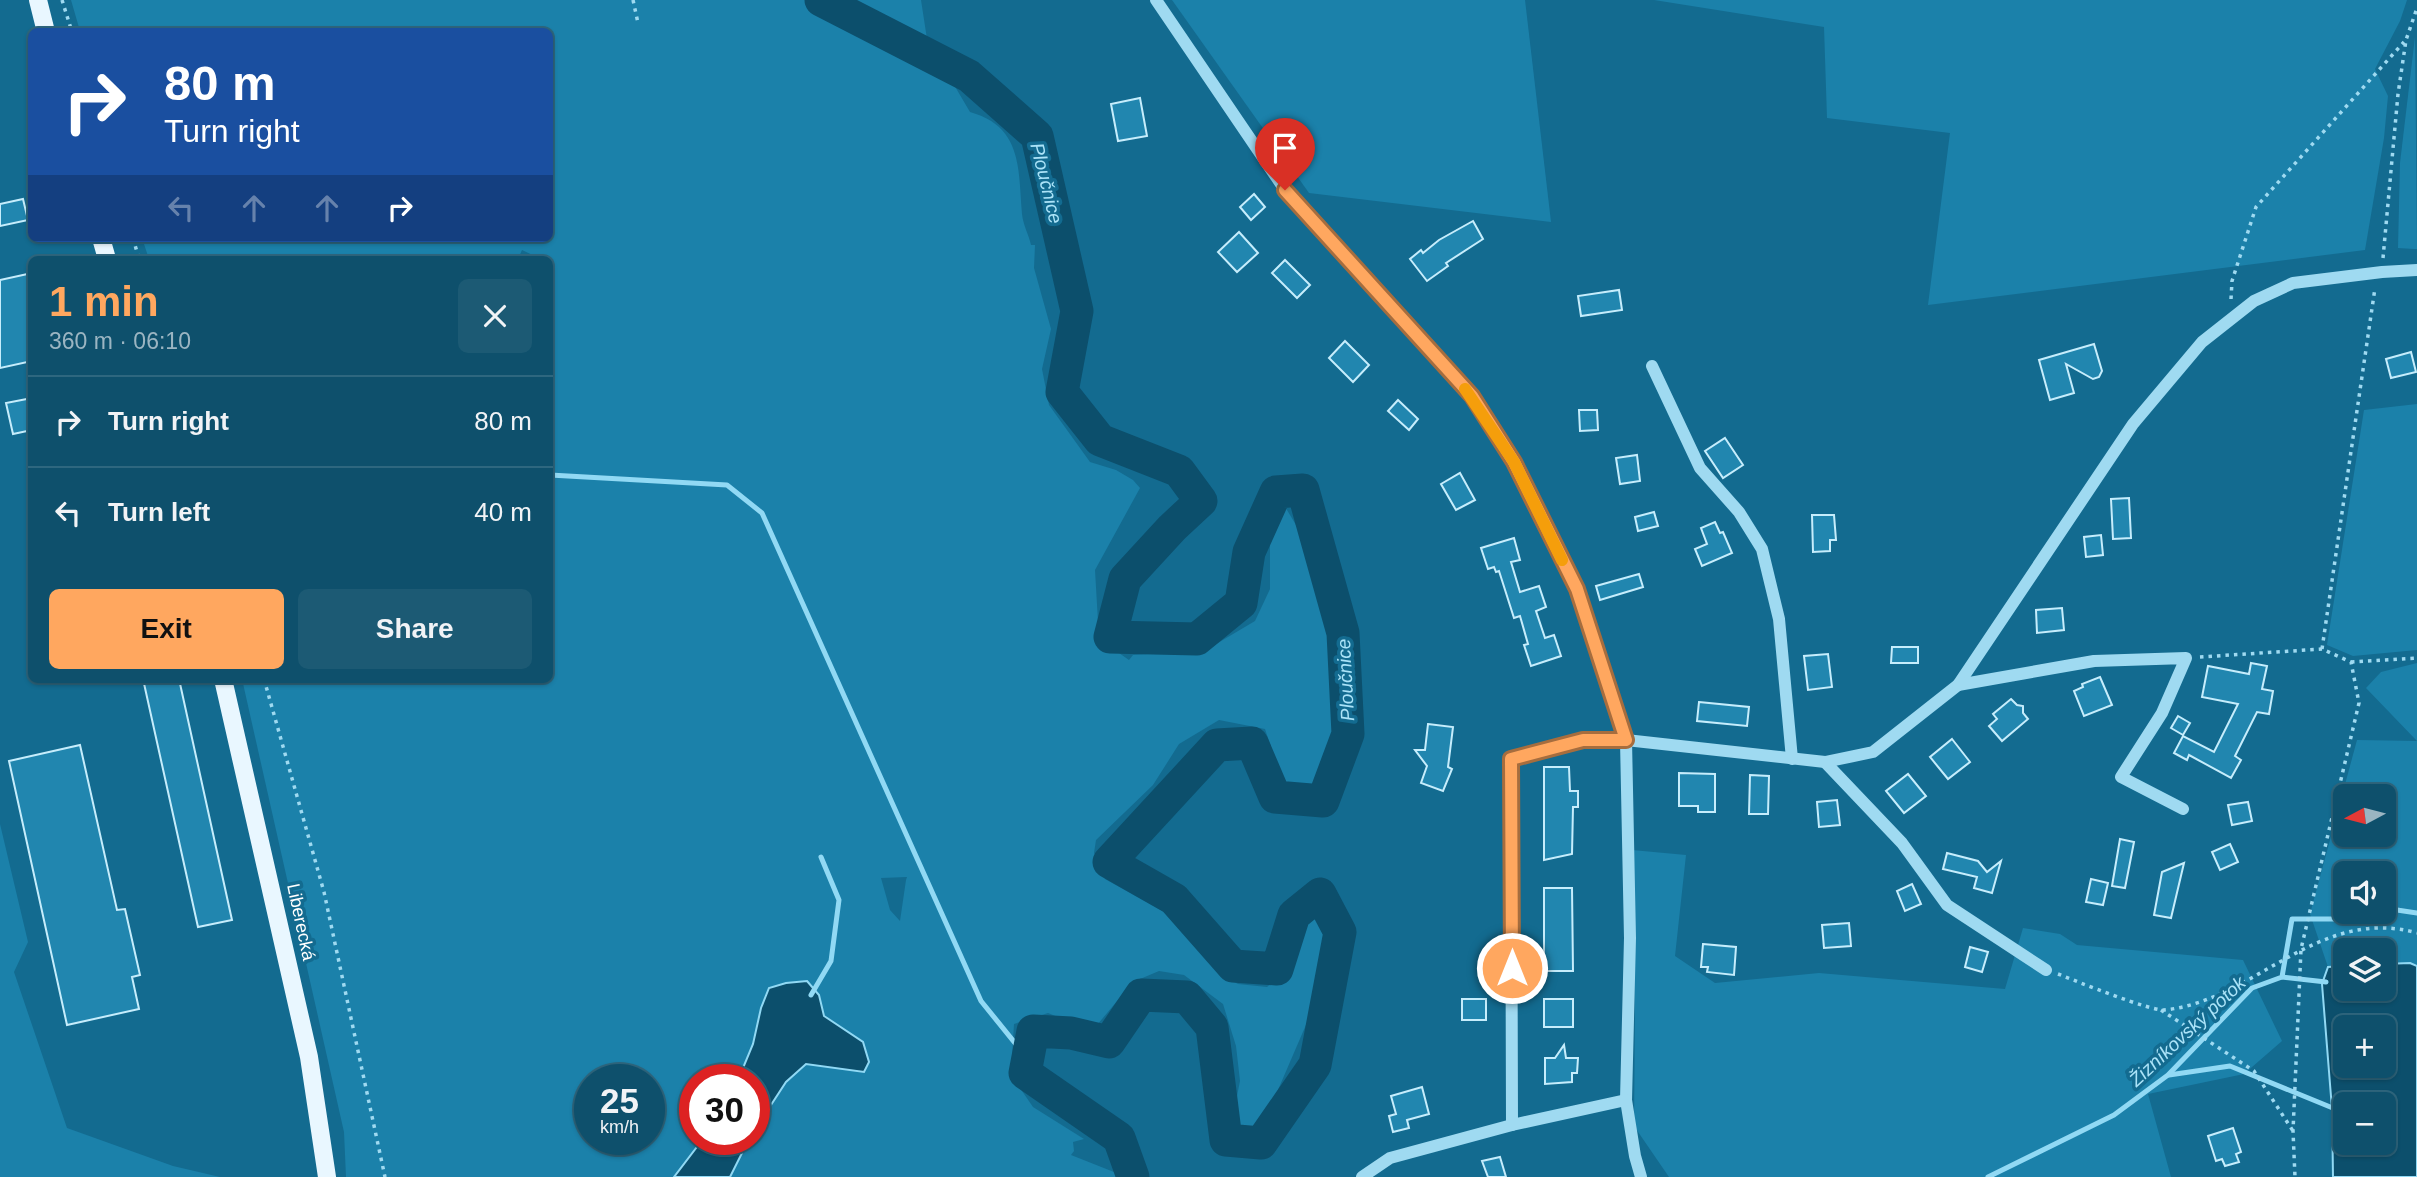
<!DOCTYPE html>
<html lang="en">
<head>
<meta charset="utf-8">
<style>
  :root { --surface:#0e506c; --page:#1c5a74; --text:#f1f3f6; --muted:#9bb5c2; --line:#2e677f; --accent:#ffa75f }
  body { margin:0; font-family:Helvetica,sans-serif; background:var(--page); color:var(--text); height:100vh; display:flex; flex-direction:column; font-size:26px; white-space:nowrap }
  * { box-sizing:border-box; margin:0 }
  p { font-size:23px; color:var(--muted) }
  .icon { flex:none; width:38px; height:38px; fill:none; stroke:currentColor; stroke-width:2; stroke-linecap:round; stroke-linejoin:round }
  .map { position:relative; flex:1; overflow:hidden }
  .side { position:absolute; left:28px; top:256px; width:525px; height:427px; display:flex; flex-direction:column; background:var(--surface); border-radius:10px; box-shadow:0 2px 5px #0004,0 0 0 2px var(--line) }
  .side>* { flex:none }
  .top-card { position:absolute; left:28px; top:28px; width:525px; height:214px; border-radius:10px; box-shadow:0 2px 5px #0004,0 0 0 2px var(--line); background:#1a4fa0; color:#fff; overflow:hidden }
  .needle { width:46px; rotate:263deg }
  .controls { position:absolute; left:2333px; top:784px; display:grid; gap:14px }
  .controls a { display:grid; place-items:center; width:63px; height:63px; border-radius:10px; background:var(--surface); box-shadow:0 2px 5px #0004,0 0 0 2px var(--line); font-size:35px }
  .speed { position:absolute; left:574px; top:1064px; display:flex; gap:14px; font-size:35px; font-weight:700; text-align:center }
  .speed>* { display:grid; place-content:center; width:91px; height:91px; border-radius:50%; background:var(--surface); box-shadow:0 2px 5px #0004,0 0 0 2px var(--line); line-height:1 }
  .speed small { font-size:18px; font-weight:400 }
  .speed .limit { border:10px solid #d22; background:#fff; color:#111 }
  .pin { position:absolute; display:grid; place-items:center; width:60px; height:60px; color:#fff; margin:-72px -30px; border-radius:50% 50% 50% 0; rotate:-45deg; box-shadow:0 0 7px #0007 }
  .pin .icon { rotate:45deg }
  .me { position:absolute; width:77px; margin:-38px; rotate:0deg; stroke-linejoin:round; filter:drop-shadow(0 0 5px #0008) }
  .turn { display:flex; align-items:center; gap:24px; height:147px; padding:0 21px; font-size:32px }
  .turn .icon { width:91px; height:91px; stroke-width:2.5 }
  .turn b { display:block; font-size:49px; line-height:60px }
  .lanes { display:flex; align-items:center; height:66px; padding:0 21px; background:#0003; justify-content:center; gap:35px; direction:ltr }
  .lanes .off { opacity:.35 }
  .round { display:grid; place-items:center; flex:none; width:74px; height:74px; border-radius:10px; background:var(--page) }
  .head { display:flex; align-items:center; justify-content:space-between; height:119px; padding:0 21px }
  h1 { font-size:42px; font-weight:600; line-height:52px; color:var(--accent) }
  .action { display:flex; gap:14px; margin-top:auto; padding:14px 21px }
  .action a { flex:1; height:80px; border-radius:10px; background:var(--accent); color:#111; font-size:28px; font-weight:600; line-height:80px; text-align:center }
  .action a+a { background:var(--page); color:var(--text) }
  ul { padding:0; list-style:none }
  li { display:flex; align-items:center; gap:21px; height:91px; padding:0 21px; border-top:2px solid var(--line) }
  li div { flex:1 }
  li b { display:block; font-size:26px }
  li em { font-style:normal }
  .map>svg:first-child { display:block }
  .green { fill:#1b81aa; fill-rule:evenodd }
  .water { fill:#0c4f6c; stroke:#91d9f4; stroke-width:2; fill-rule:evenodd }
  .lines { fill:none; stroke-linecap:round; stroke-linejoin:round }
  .stream { stroke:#91d9f4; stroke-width:5 }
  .river { stroke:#0c4f6c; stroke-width:33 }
  .building { fill:#2186af; stroke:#c6edfc; stroke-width:2 }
  .path { stroke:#9fdaf1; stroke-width:3.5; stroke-dasharray:3.5 5; stroke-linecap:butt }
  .minor { stroke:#9fdaf1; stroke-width:12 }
  .major { stroke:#e9f7ff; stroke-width:18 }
  .route-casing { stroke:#a66d3e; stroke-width:18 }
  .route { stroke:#ffa75f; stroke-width:12 }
  .slow { stroke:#f59e0b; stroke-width:12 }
  .labels { text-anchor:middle; stroke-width:7; stroke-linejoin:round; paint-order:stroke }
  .street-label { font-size:18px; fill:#fff; stroke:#136b90 }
  .water-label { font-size:19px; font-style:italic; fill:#abe3f8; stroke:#136b90 }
</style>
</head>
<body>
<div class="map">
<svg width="2417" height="1177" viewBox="0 0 2417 1177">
  <rect width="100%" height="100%" fill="#136b90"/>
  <g class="green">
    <path d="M71,0H921L927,39L970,112C1023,127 1018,169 1022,214C1023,225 1029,235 1031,245H1035L1034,268L1051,329L1042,369L1049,405L1090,462L1116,470L1133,480L1140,488L1095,570L1099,639L1129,660L1133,655L1206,650L1255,621L1270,589V540L1284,505L1305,540L1344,699L1311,799L1302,800L1281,777L1265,729L1219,720L1179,744L1153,785L1096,840L1094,853L1105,879L1191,927L1223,976L1238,984L1267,987L1287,970L1309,912L1323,916L1324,983L1265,1120L1239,1136L1230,1131L1240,1081L1236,1046L1223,1004L1184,975L1159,971L1133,982L1092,1031L1048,1013L1014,1024L1011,1075L1033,1107L1084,1139L1073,1142L1074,1151L1071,1155L1119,1174L1121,1177H730L749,1139H754V1131L786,1082L806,1064L864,1072L863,1042L824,1016L819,995L761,1008L753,1044L738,1080H695V1139H703L674,1177H346L344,1132L242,679H550V259H541L522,250L518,259H149L142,238H550V32L80,31ZM907,877L906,880L900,921L890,910L881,878ZM590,1080H649V1139H590Z"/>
    <polygon points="1172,0 1525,0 1551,222 1309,193"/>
    <polygon points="1654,0 2407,0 2400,21 2375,69 2388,96 2384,138 2365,250 1928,305 1950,133 1827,118 1824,27"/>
    <polygon points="2415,37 2417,249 2414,249 2398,248 2400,163"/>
    <polygon points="2417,404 2417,650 2353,656 2327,645 2364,410"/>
    <path d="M2417,663V966L2410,963L2384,964V950H2345V966L2328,967L2310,914L2357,740L2417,741L2366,688L2381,672ZM2345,796H2384V835H2345ZM2345,873H2384V912H2345Z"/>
    <polygon points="0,824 28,942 14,972 67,1128 173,1166 220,1177 0,1177"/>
    <polygon points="1632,850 1686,855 1675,956 1715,983 1819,973 2005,989 2023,928 2060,934 2077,945 2243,960 2282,1041 2244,1074 2148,1094 2171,1177 1669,1177 1634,1126 1635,1014"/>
  </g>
  <g class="water">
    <path d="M2410,963L2417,966V1177H2333L2332,1109L2322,984L2328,967L2345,966V989H2384V964ZM2345,1027H2384V1066H2345ZM2345,1104H2384V1143H2345Z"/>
    <polygon points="807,981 819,995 824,1016 863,1042 869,1062 864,1072 806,1064 786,1082 754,1131 754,1080 738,1080 753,1044 761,1008 769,988 786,983"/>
    <polygon points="703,1139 749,1139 730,1177 674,1177"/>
  </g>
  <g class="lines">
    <g class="stream">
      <polyline points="550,475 727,485 762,513 981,1001 1028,1059"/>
      <polyline points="2282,977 2326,982"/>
      <polyline points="811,995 831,961 839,900 821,857"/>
      <polyline points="2169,1075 2230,1066 2345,1113"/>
      <polyline points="1988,1177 2114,1115 2168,1075 2252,988 2282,977 2292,919 2337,919 2397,910 2417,913"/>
    </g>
    <polyline class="river" points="821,0 969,76 1037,136 1077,311 1062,392 1100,440 1179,471 1201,501 1172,528 1125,579 1110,637 1197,639 1241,603 1249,552 1276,492 1303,490 1343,633 1348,734 1323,801 1275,797 1252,743 1217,745 1109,862 1174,899 1233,966 1277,969 1294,915 1320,894 1340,932 1315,1065 1261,1143 1226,1140 1212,1027 1187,997 1141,995 1109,1042 1071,1033 1033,1031 1025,1073 1119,1138 1133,1177"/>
  </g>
  <g class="building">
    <polygon points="1140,98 1147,136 1118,141 1111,104"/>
    <polygon points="1254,194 1265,207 1251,220 1240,207"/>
    <polygon points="23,199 28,220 0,226 0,204"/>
    <polygon points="1473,221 1483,239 1446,263 1448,266 1427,281 1410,259 1421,250 1423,253 1439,240"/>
    <polygon points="1239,232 1258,253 1237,272 1218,252"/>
    <polygon points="1285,260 1310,285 1297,298 1272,273"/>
    <polygon points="32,273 32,361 0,368 0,280"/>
    <polygon points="1619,290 1622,310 1581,316 1578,296"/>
    <polygon points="1345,341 1369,365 1353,382 1329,358"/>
    <polygon points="2094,344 2102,371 2099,377 2093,379 2066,364 2074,393 2050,400 2039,360"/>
    <polygon points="2411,352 2416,372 2391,378 2386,359"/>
    <polygon points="32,398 32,430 13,434 6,403"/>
    <polygon points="1398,400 1418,419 1409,430 1388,411"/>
    <polygon points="1579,410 1597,410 1598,430 1580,431"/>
    <polygon points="1725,438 1743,465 1723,478 1705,451"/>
    <polygon points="1637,455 1640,481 1620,484 1616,458"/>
    <polygon points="1460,473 1475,500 1456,510 1441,484"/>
    <polygon points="2129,498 2131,538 2113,539 2111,499"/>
    <polygon points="1654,512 1658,526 1638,531 1635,517"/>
    <polygon points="1812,515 1834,515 1836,540 1830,540 1830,551 1813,552"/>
    <polygon points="1715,522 1720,533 1723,532 1732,553 1702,566 1695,549 1707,544 1701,528"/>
    <polygon points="2101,535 2103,555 2086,557 2084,537"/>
    <polygon points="1514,538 1520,560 1511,562 1520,592 1539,586 1546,607 1536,611 1545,638 1554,635 1561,656 1531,666 1524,645 1528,644 1520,616 1514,618 1499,571 1496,572 1494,567 1488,569 1481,548"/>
    <polygon points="1639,574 1643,587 1600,600 1596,586"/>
    <polygon points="2062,608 2064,630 2037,633 2036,610"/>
    <polygon points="1892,647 1918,647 1918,663 1891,663"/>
    <polygon points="1828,654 1832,687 1808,690 1804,656"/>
    <polygon points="2251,663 2267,666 2262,689 2273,691 2269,714 2257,712 2235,756 2241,760 2231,778 2189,755 2187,760 2174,753 2183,736 2214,752 2238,704 2202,697 2208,666 2249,674"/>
    <polygon points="2100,677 2112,705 2084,716 2074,691 2083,687 2082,684"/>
    <polygon points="143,679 179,679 232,920 198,927"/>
    <polygon points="2011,699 2017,705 2023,706 2023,713 2028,719 2002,741 1989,726 1997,719 1993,714"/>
    <polygon points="1699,702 1749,707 1747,726 1697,721"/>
    <polygon points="2178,716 2190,723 2183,735 2171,728"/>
    <polygon points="1428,724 1453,727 1448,767 1452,769 1443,791 1421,783 1427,766 1415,750 1425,750"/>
    <polygon points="1952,739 1970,762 1948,779 1930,757"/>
    <polygon points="80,745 117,910 125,909 140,975 132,977 139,1009 67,1025 9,761"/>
    <polygon points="1544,767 1569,767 1570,791 1578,791 1578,807 1573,807 1572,854 1544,860"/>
    <polygon points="1679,773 1715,774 1715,812 1698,812 1698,806 1679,806"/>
    <polygon points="1908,774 1926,796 1904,813 1886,791"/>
    <polygon points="1750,775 1769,776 1768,814 1749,814"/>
    <polygon points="1837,800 1840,825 1819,827 1817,802"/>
    <polygon points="2248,802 2252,821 2232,825 2228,805"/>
    <polygon points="2120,839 2134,842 2125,888 2112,886"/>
    <polygon points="2230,844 2238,862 2220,870 2212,852"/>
    <polygon points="1947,853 1978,861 1987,872 2001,861 1992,893 1974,888 1977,877 1943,869"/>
    <polygon points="2184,863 2171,918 2154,915 2162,872"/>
    <polygon points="2091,879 2108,883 2103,905 2086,902"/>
    <polygon points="1912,884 1921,904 1905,911 1897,891"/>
    <polygon points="1544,888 1572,888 1573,971 1544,971"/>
    <polygon points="1849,923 1851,946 1824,948 1822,925"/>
    <polygon points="1703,944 1736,947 1734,975 1707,972 1708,967 1701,967"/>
    <polygon points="1970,947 1988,952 1982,972 1965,967"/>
    <rect x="1462" y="999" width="24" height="21"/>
    <rect x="1544" y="999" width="29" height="28"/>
    <polygon points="1564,1045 1566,1058 1578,1058 1577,1073 1572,1073 1572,1082 1545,1084 1545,1058 1555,1058"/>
    <polygon points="1422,1087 1429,1114 1407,1120 1409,1128 1393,1132 1389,1116 1396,1114 1391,1096"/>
    <polygon points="2233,1128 2241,1152 2236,1154 2239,1162 2225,1166 2222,1159 2216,1161 2208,1136"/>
    <polygon points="1500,1157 1506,1177 1488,1177 1482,1161"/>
  </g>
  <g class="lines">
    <g class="path">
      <polyline points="62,0 72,32"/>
      <polyline points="633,0 638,23"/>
      <polyline points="133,238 139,259"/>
      <polyline points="2383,258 2398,94 2406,40 2417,8"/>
      <polyline points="2231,299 2232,281 2256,207 2404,42"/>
      <polyline points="2322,649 2375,288"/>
      <polyline points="2200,657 2322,649 2351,662 2359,703 2301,949 2293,1131 2295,1177"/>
      <polyline points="2351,662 2417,658"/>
      <polyline points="264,679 324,892 385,1177"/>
      <path d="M2058,974C2076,981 2150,1011 2164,1010C2255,1001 2318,905 2417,933"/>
      <polyline points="2161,1010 2254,1071 2293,1131"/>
    </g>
    <g class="minor">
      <polyline points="1156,0 1285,190 1472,396 1514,462 1577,589 1626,740 1825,762 1873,752 1958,685 2133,424 2202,342 2254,301 2293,283 2382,272 2417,270"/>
      <polyline points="1652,366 1700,468 1739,512 1762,549 1779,619 1792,759"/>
      <polyline points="1958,685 2094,661 2186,658 2162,713 2121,777 2183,809"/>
      <polyline points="1825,762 1902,843 1947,905 2046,970"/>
      <polyline points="1512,1125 1511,759 1583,740 1626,740 1630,938 1626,1100 1635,1156 1641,1177"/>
      <polyline points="1362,1177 1390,1158 1512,1125 1626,1100"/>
    </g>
    <g class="major">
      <polyline points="38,0 46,32"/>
      <polyline points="101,238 107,259"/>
      <polyline points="223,679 309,1057 327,1177"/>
    </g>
  </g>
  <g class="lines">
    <g class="route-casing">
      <polyline id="route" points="1285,190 1472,396 1514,462 1577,589 1626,740 1583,740 1511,759 1512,968"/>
    </g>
    <use href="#route" class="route"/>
    <polyline class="slow" points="1465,389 1514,462 1562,560"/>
  </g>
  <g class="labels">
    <g class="street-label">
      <text transform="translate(301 922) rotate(78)" y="6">Liberecká</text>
    </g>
    <g class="water-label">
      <text transform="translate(1047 183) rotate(76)" y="7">Ploučnice</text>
      <text transform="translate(1345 680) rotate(-93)" y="7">Ploučnice</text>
      <text transform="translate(2187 1031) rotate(-43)" y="7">Žizníkovský potok</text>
    </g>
  </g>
</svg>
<div class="controls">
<a><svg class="needle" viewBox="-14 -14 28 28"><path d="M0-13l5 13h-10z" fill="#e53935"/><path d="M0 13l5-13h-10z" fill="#9bb5c2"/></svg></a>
<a><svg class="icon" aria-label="sound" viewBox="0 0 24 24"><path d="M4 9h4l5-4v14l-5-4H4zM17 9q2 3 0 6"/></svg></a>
<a><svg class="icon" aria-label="layers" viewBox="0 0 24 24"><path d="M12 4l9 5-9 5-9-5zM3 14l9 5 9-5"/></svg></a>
<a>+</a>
<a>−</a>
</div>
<div class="speed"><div>25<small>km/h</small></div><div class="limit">30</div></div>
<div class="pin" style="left:1285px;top:190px;background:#d93025"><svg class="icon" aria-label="arrive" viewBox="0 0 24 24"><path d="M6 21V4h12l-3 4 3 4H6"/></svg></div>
<svg class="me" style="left:1512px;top:968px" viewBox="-20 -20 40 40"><circle r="17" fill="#ffa75f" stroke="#fff" stroke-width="3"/><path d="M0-11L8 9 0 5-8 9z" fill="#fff"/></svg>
<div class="top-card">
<div class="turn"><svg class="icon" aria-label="right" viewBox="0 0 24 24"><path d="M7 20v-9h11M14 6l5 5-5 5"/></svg><div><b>80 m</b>Turn right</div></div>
<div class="lanes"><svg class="icon off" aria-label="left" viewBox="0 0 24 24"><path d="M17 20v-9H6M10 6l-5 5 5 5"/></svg><svg class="icon off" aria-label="ahead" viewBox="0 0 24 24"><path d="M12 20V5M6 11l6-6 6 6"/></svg><svg class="icon off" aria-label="ahead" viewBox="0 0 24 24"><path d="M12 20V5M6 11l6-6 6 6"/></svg><svg class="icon" aria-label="right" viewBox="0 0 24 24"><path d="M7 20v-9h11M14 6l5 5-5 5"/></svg></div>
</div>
<section class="side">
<div class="head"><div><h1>1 min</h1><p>360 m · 06:10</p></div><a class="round"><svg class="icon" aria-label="close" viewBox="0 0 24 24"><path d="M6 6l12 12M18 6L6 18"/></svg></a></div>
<ul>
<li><svg class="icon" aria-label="right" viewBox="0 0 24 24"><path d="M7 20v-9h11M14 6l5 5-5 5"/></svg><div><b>Turn right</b></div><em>80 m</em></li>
<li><svg class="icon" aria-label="left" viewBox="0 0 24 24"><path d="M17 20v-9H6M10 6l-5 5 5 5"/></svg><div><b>Turn left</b></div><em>40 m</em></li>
</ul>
<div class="action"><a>Exit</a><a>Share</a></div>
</section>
</div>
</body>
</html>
